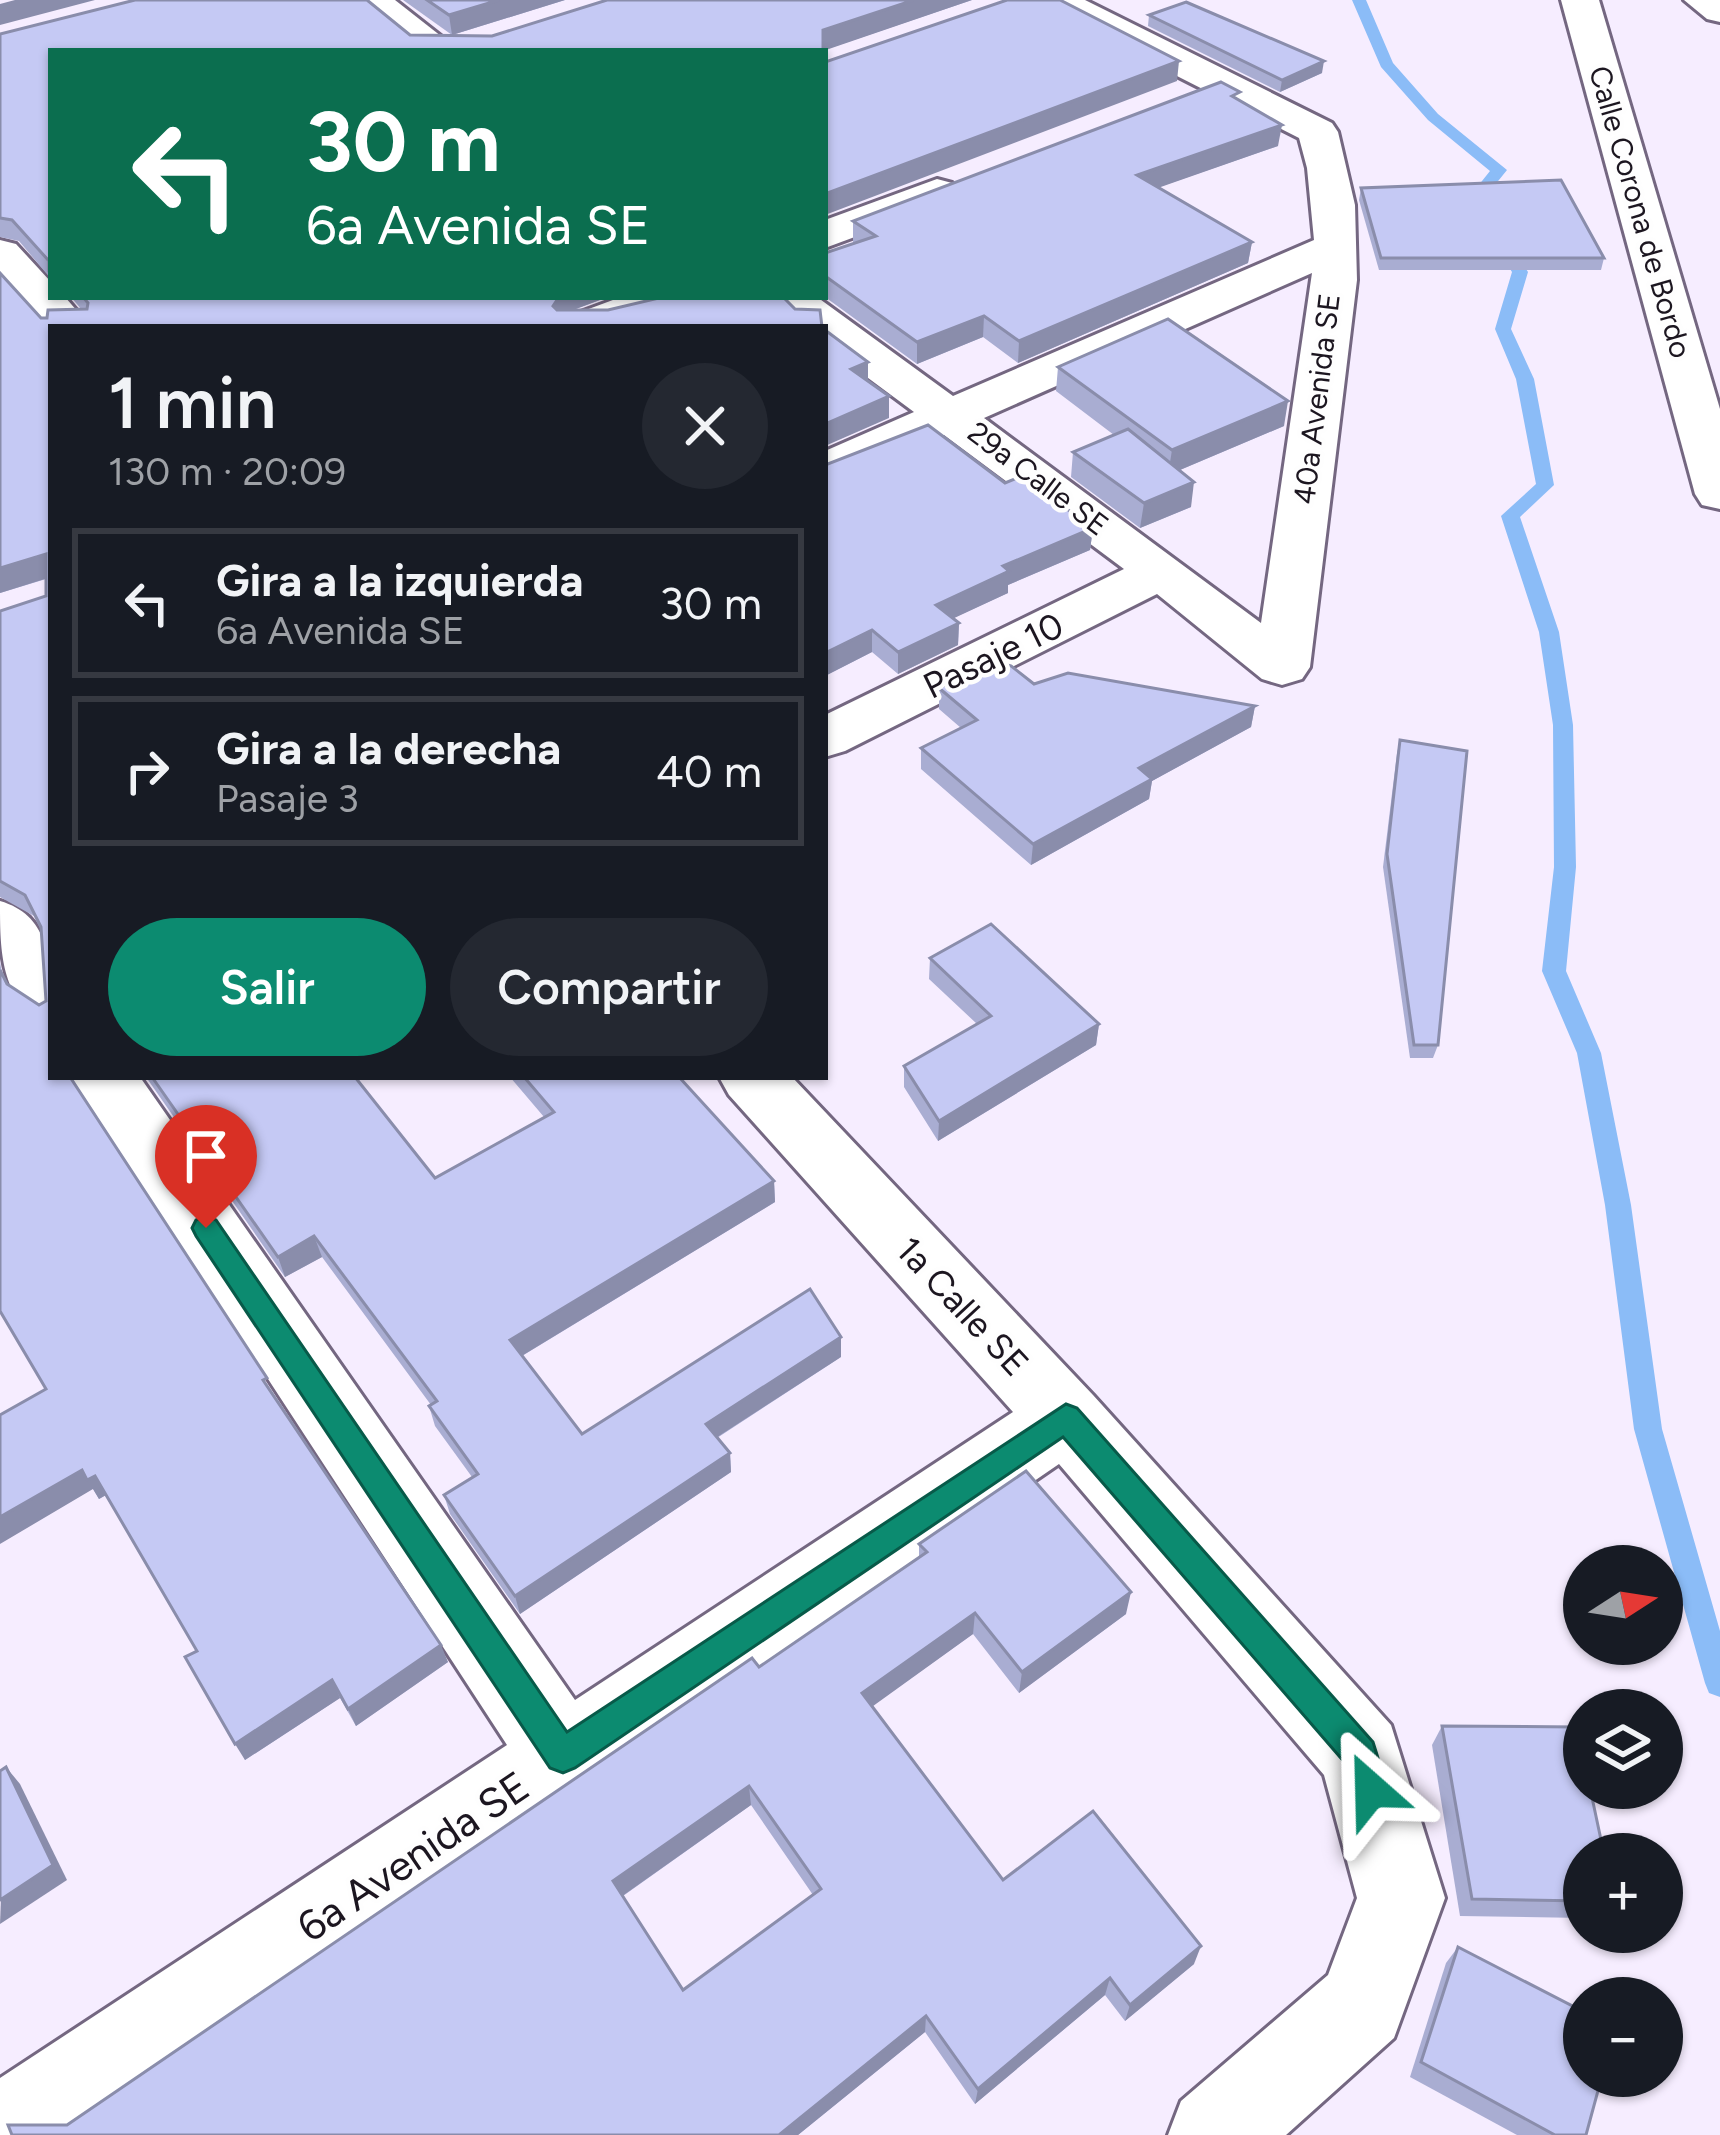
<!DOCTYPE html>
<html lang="es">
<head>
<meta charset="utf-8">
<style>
  :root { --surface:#171b24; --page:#242831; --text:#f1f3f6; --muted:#9ea1a6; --line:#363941; --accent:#0c8b70 }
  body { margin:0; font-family:Figtree,sans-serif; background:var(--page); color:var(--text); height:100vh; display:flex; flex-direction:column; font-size:45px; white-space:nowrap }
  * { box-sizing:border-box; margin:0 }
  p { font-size:39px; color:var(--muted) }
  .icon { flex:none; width:66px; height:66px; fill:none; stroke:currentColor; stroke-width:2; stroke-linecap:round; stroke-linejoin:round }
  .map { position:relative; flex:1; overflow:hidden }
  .details { position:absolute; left:48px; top:324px; width:780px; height:756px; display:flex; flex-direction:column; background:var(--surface); border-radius:0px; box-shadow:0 3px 9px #0004 }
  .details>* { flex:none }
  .hud { position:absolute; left:48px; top:48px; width:780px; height:252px; border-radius:0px; box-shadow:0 3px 9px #0004; background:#0b6e4f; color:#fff; overflow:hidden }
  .needle { width:78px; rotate:78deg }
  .fabs { position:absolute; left:1563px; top:1545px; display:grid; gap:24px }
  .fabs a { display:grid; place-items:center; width:120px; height:120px; border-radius:50%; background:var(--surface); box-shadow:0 3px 9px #0004; font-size:60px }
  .pin { position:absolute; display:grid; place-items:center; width:102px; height:102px; color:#fff; margin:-123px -51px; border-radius:50% 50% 50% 0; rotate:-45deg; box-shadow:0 0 12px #0007 }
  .pin .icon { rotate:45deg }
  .me { position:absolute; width:132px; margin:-66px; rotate:335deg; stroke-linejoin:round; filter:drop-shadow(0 0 9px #0008) }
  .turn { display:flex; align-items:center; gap:42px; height:252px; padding:0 60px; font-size:54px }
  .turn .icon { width:156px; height:156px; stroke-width:2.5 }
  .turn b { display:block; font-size:84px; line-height:102px }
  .round { display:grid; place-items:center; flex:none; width:126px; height:126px; border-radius:63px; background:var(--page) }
  .summary { display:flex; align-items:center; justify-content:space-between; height:204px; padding:0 60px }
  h1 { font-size:72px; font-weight:600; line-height:90px }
  .primary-button { display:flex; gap:24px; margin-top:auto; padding:24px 60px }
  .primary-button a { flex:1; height:138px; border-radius:72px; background:var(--accent); color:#fff; font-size:48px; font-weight:600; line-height:138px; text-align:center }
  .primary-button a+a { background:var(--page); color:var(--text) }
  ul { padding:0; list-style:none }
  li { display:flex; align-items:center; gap:36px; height:150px; margin:0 24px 18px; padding:0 36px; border:6px solid var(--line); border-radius:0px }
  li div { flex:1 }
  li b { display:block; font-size:45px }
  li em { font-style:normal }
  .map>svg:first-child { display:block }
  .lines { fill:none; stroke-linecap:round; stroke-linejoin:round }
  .stream { fill:#8bbcf7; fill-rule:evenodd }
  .minor-casing { stroke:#746781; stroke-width:6 }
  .minor { fill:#fff; fill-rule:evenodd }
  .wall { fill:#a9add2; fill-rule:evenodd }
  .shaded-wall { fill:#8a8dab }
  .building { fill:#c5c9f4; stroke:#8a8dab; stroke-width:3; fill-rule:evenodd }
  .route { fill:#0c8b70; stroke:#085a49; stroke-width:3 }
  .labels { text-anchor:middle; stroke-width:9; stroke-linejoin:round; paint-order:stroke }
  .far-street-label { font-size:30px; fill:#1c1620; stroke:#fefefe }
  .street-label { font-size:36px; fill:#1c1620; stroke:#fefefe }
  .near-street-label { font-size:42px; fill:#1c1620; stroke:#fefefe }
</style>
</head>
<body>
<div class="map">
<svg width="1720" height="2135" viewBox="0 0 1720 2135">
  <rect width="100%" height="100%" fill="#f6edff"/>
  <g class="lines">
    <g class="stream">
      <polygon points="1352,0 1366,0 1393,63 1438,114 1507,170 1482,201 1483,210 1473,210 1466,201 1490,171 1428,120 1381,67"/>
      <polygon points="1503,241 1509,243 1528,272 1511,329 1534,379 1554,485 1520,517 1559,632 1573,725 1576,867 1566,971 1601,1053 1631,1205 1662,1429 1720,1631 1720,1697 1709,1693 1705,1683 1634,1429 1605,1205 1577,1053 1542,971 1554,867 1553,725 1539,632 1501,516 1536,484 1516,379 1495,329 1512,272 1495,246"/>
    </g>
    <g class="minor-casing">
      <g id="minor">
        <polygon points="352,0 395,0 460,51 416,51"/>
        <path d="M1037,0H1085L1332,123L1338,132L1355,205L1357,280L1310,667L1302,679L1282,685L1262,679L1157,594L845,751L825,757V715L1124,569L944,435L825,484V451L914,412L825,346V327H799L765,297H817L953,396L1314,240L1307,168L1299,138L1043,8ZM1312,273L1261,623L984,418Z"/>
        <polygon points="1561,0 1599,0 1720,409 1720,509 1702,505 1695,494"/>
        <polygon points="1684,0 1720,0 1720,22 1707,19"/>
        <polygon points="937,179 952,183 958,192 952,201 825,248 825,220"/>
        <polygon points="0,240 16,244 51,282 51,297 65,297 91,327 51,327 51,336 0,280"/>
        <path d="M621,297H685C660,332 598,327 560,327L567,317Z"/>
        <path d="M0,901C56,917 51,974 51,1023C0,1006 0,950 0,901Z"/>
        <polygon points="71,1077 140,1077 575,1700 1013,1412 729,1095 719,1077 792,1077 1093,1395 1391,1725 1445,1898 1394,2038 1286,2135 1168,2135 1181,2101 1328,1975 1357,1898 1324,1775 1059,1464 81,2135 0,2135 0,2078 507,1745"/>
      </g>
    </g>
    <use href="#minor" class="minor"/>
  </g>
  <g class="wall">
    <polygon points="403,0 565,0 452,35"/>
    <polygon points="607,0 972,0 824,50 51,51 51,279 19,241 0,237 0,34 492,36"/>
    <polygon points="1149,15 1322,73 1280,92 1148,26"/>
    <polygon points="1239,100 1278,146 1159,187 1252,242 1248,263 1018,363 983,337 917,364 825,297 825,253 855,243 853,242 853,221"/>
    <polygon points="1361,188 1604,258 1601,270 1379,270 1359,200"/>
    <polygon points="0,273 41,318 47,318 81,309 71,297 608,297 573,310 795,309 51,327 51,1077 275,1398 448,1662 356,1726 340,1698 245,1760 197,1651 106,1495 99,1499 93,1489 46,1389 0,1311 0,962 2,973 7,984 39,1005 46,1001 41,930 34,916 0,897 0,611 46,596 46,579 0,593"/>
    <polygon points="1058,367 1284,426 1180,470 1191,507 1140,528 1071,477 1073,452 1114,435 1056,391"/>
    <polygon points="1005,483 1093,528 1090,550 1008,585 1008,593 953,618 959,623 958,645 898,674 872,652 825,676"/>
    <polygon points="1034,684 1255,706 1251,727 1152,781 1149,799 1031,865 921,769 921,748 961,728 939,709 939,688"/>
    <polygon points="1400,740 1438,1045 1433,1058 1410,1058 1383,867 1397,753"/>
    <polygon points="930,958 1099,1024 1096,1045 938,1141 904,1087 904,1066 977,1024 929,979"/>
    <polygon points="146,1077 355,1077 435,1178 544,1117 510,1077 679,1077 774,1181 775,1202 522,1356 582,1434 841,1357 717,1438 730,1453 731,1472 520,1614 450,1514 444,1495 472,1477 435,1426 429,1406 431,1405 322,1257 285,1277"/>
    <path d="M919,1544L1126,1614L1019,1693L973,1634L872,1706L1003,1880L1194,1964L1125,2021L1105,1995L975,2104L925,2032L798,2135H12L67,2125L759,1667L919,1558ZM751,1805L813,1895L683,1990L623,1896Z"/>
    <polygon points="1442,1726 1584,1854 1584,1918 1460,1916 1432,1745"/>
    <polygon points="1458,1947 1586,2135 1517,2135 1410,2077 1446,1963"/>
  </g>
  <g class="shaded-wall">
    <polygon points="15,0 95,0 0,25 0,4"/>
    <polygon points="499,0 565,0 452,35 449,15"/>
    <polygon points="914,0 972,0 823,51 823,30"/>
    <polygon points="1179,61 1177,81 825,215 825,194"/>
    <polygon points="1324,61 1322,73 1280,92 1282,80"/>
    <polygon points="1282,125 1278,146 1135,196 1137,175"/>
    <polygon points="1252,242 1248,263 1018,363 1019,341"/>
    <polygon points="559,297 608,297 565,313 556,327 553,306"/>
    <polygon points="984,316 983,337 917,364 917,342"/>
    <polygon points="868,362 868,383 851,369"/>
    <polygon points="889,396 889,418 825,446 825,424"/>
    <polygon points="1288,401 1284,426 1168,475 1172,450"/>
    <polygon points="1194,482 1191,507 1140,528 1144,503"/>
    <polygon points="1093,528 1090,550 1008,585 1008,593 935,627 936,605 1003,566"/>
    <polygon points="46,554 51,577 0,593 0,568"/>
    <polygon points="959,623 958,645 898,674 898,652"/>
    <polygon points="872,630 872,652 825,676 825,653"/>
    <polygon points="1255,706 1251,727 1152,781 1149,799 1031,865 1033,844 1139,768"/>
    <polygon points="1099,1024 1096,1045 938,1141 939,1121"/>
    <polygon points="774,1181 775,1202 515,1360 510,1340"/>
    <polygon points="314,1236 322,1257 285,1277 278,1257"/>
    <polygon points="841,1337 841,1357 708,1443 706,1424"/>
    <polygon points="730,1453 731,1472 520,1614 515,1596"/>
    <polygon points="82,1470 95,1476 106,1495 99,1499 93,1489 0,1544 0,1517"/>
    <polygon points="1131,1592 1126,1614 1019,1693 1022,1672"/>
    <polygon points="975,1613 973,1634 862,1714 862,1693"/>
    <polygon points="441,1645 448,1662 356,1726 348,1709"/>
    <polygon points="332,1680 340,1698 245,1760 235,1744"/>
    <polygon points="6,1767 20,1784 67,1880 0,1924"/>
    <polygon points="749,1786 751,1805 618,1899 613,1881"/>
    <polygon points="1201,1946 1194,1964 1125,2021 1130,2005"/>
    <polygon points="1110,1978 1105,1995 975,2104 978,2089"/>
    <polygon points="926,2016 925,2032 798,2135 779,2135"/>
  </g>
  <g class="building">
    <polygon points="135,0 367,0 410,35 492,36 607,0 914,0 823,30 823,51 51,51 51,272 49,271 49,261 12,220 0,218 0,34"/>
    <polygon points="427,0 499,0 449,15"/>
    <polygon points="1007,0 1060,0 1179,61 825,194 825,62"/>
    <polygon points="1186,2 1324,61 1282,80 1149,15"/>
    <polygon points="1221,82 1240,92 1232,96 1282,125 1137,175 1252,242 1019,341 984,316 917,342 825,276 825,253 876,236 853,221"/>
    <polygon points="1561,180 1604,258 1381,258 1361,188"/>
    <polygon points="0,273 41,318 47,318 48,310 87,309 88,303 83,297 559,297 553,306 557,310 608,310 663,297 783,297 795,309 820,310 822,327 51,327 51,1077 70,1077 267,1378 263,1380 441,1645 348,1709 332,1680 235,1744 185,1657 197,1651 95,1476 87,1480 82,1470 0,1517 0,1415 46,1389 0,1311 0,970 7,984 39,1005 46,1001 41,927 25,895 0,881 0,611 46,596 46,554 0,568"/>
    <polygon points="1168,319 1288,401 1172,450 1058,367"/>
    <polygon points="825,330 868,362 851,369 889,396 825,424"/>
    <polygon points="928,425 1005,483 1022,476 1093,528 1003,566 1009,571 936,605 959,623 898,652 872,630 825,653 825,465"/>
    <polygon points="1128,429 1194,482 1144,503 1073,452"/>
    <polygon points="1001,658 1034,684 1068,673 1255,706 1139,768 1152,779 1033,844 921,748 977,720 939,688"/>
    <polygon points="1400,740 1467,751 1438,1045 1414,1045 1387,854"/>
    <polygon points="991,924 1099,1024 939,1121 904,1066 991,1016 930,958"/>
    <polygon points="152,1077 355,1077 435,1178 554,1112 524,1077 679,1077 774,1181 510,1340 582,1434 810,1289 841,1337 706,1424 730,1453 515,1596 444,1495 478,1474 429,1406 437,1401 314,1236 278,1257"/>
    <path d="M1026,1471L1131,1592L1022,1672L975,1613L862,1693L1003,1880L1093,1811L1201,1946L1130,2005L1110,1978L978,2089L926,2016L779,2135H12L8,2125H67L752,1658L759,1667L927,1552L919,1544ZM749,1786L821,1889L683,1990L613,1881Z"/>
    <polygon points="1442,1726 1577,1727 1584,1762 1584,1788 1590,1788 1604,1854 1584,1854 1584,1901 1472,1899"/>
    <polygon points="6,1767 53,1865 0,1900 0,1771"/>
    <polygon points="1458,1947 1584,2012 1584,2076 1602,2076 1586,2135 1555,2135 1421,2062"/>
  </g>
  <polygon class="route" points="206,1216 216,1220 567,1732 1066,1404 1077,1408 1373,1742 1388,1790 1383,1803 1371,1808 1358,1803 1346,1764 1063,1437 575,1768 563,1773 550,1768 196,1236 192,1228 196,1220"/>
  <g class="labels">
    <g class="far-street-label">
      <text transform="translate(1640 212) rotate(74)" y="10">Calle Corona de Bordo</text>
      <text transform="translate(1317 399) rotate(-83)" y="10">40a Avenida SE</text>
      <text transform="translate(1038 479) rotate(37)" y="10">29a Calle SE</text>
    </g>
    <g class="street-label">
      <text transform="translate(993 655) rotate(-26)" y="13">Pasaje 10</text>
      <text transform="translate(963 1306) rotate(47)" y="13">1a Calle SE</text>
    </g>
    <g class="near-street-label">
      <text transform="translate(413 1856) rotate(-34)" y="15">6a Avenida SE</text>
    </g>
  </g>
</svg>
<div class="fabs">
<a><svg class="needle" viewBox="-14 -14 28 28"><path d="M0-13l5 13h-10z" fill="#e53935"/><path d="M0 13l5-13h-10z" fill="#9ea1a6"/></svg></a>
<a><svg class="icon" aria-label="layers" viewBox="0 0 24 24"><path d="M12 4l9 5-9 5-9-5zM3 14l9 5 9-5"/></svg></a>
<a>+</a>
<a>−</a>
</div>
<div class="pin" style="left:206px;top:1228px;background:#d93025"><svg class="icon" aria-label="arrive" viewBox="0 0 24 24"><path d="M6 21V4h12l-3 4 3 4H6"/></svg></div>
<svg class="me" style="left:1371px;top:1790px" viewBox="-20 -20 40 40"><path d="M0-17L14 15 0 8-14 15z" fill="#0c8b70" stroke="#fff" stroke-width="4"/></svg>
<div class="hud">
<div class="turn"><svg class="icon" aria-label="left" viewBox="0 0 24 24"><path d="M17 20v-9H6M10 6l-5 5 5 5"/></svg><div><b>30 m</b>6a Avenida SE</div></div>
</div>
<section class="details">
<div class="summary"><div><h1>1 min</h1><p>130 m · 20:09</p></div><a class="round"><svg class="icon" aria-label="close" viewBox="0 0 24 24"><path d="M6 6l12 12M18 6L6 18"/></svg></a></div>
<ul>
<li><svg class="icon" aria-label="left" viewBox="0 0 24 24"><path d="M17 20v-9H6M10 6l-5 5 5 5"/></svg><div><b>Gira a la izquierda</b><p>6a Avenida SE</p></div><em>30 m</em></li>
<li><svg class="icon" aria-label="right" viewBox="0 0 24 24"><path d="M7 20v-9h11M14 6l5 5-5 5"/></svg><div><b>Gira a la derecha</b><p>Pasaje 3</p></div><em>40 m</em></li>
</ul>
<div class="primary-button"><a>Salir</a><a>Compartir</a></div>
</section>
</div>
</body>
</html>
